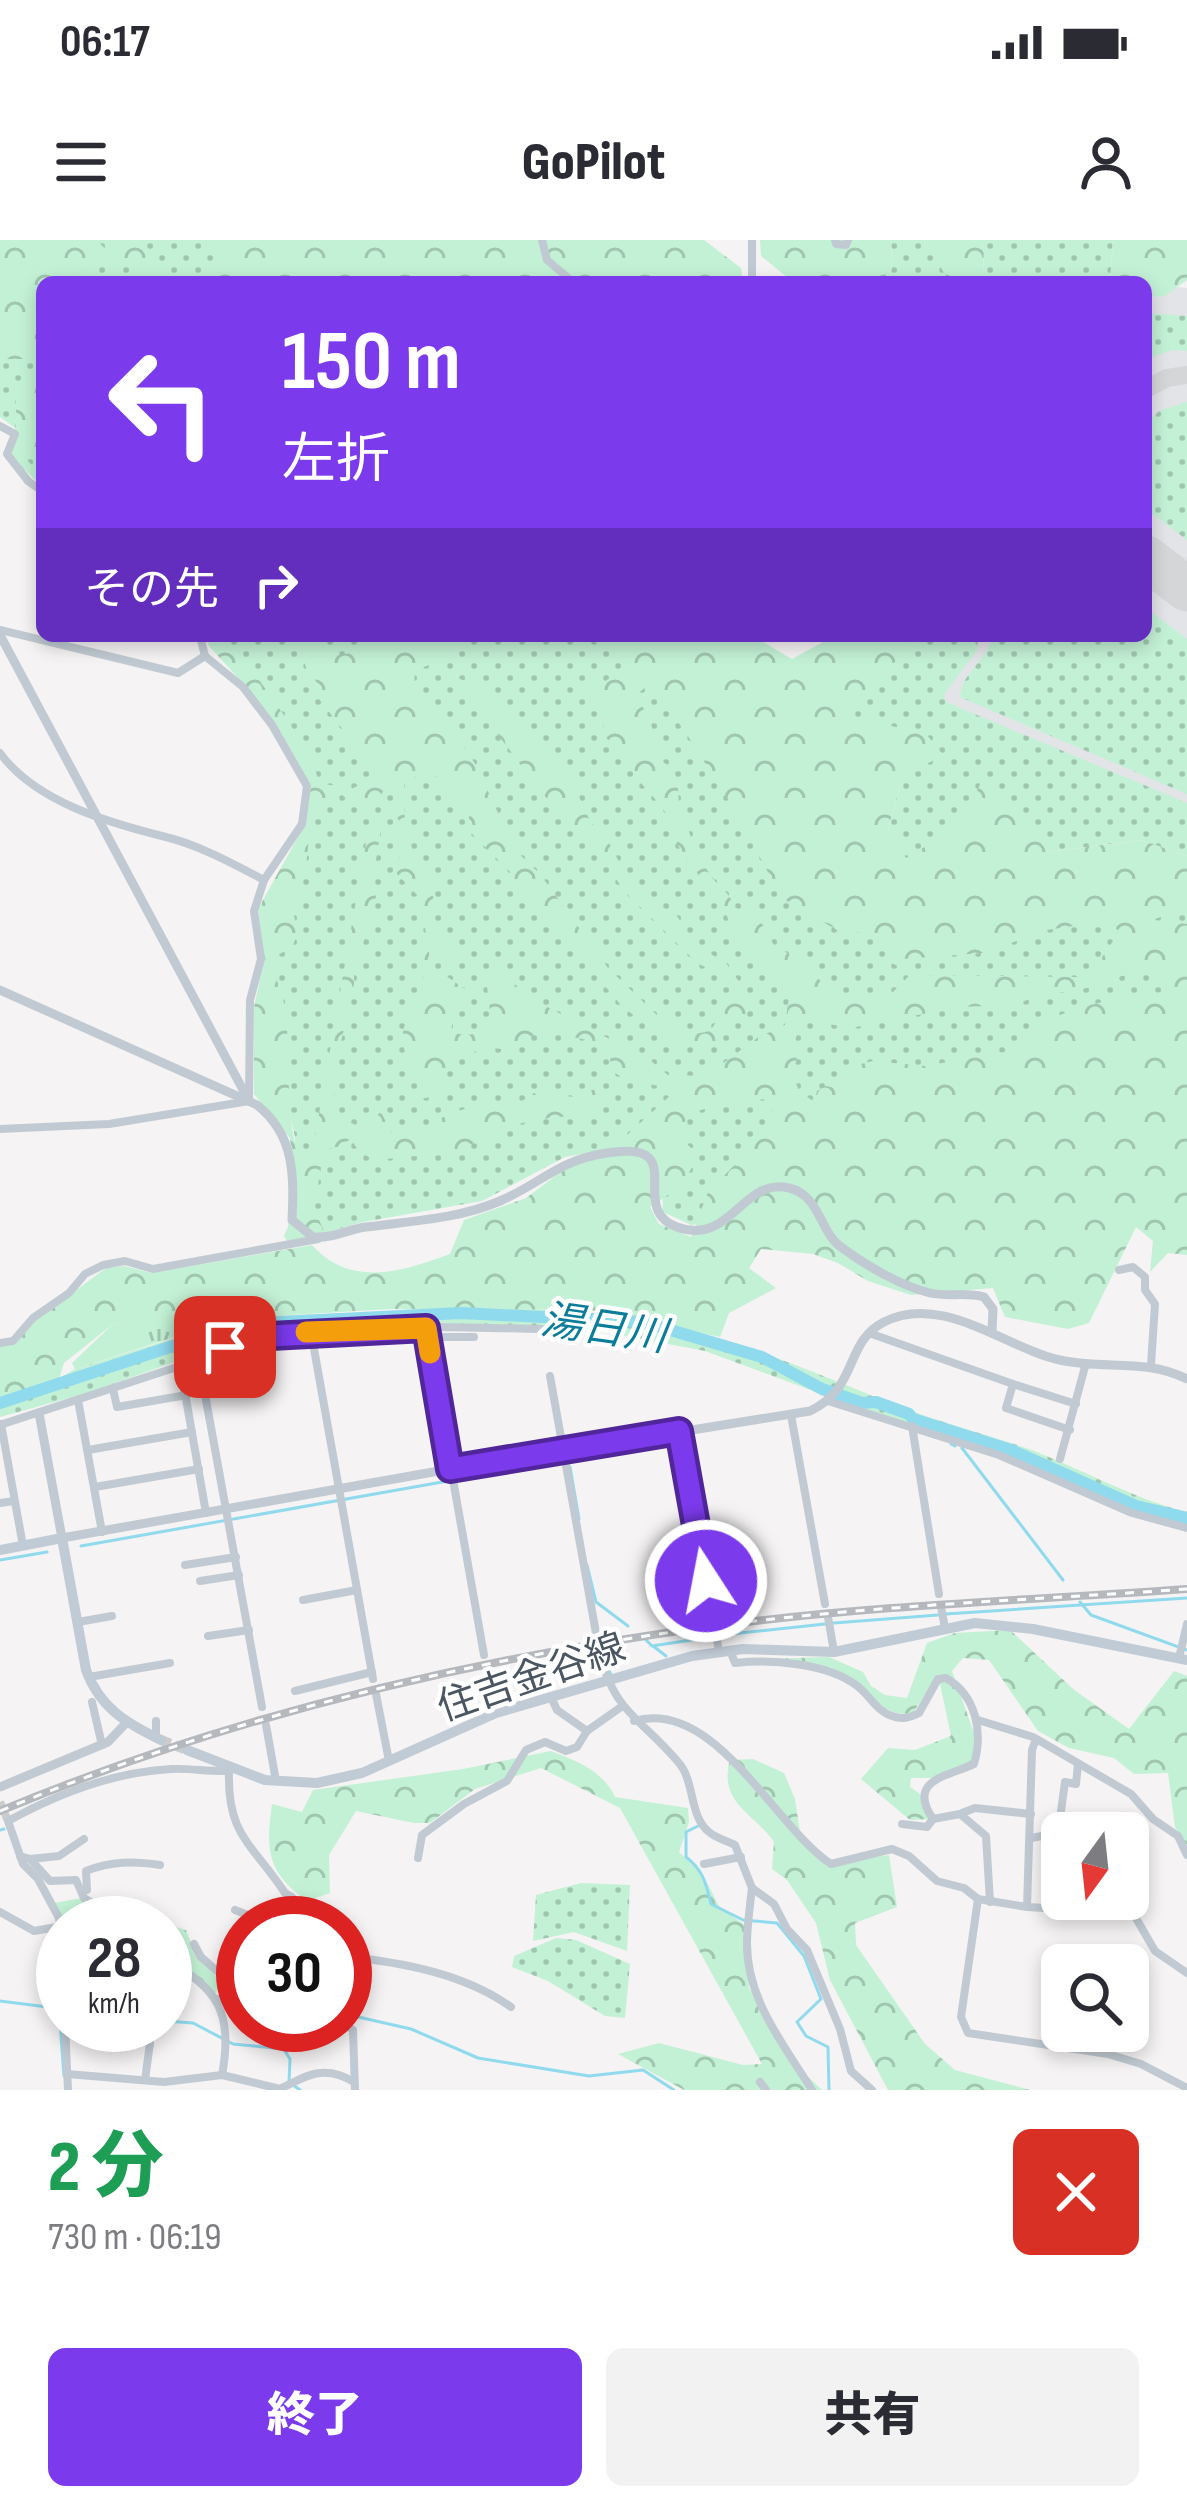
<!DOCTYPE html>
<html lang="ja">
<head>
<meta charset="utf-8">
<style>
  :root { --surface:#fff; --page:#f2f2f3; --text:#2b2b33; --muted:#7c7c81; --accent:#7c3aed }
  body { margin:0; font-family:"Sofia Sans Condensed","Noto Sans JP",sans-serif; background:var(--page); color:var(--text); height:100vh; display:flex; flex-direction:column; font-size:45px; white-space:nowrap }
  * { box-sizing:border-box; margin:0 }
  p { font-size:39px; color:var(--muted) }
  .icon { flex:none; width:66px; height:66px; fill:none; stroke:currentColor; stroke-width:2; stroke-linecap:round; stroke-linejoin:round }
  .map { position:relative; height:1850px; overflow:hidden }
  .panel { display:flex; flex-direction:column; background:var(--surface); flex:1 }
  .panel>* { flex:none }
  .banner { position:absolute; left:36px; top:36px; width:1116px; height:366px; border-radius:18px; box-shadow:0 6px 18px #0003; background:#7c3aed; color:#fff; overflow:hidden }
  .needle { width:78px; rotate:195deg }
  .controls { position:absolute; left:1041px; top:1572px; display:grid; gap:24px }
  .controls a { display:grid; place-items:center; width:108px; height:108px; border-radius:18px; background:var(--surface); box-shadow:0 6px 18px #0003; font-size:60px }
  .speed { position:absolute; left:36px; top:1656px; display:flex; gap:24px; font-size:60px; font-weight:700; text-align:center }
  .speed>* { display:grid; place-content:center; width:156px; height:156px; border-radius:50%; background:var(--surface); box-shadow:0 6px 18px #0003; line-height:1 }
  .speed small { font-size:30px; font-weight:400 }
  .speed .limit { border:18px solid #d22; background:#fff; color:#111 }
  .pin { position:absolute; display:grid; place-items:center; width:102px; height:102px; color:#fff; margin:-51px; border-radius:24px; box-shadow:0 6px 18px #0006 }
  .me { position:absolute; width:132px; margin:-66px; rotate:349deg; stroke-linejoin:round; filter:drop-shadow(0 0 9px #0008) }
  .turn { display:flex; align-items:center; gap:42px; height:252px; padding:0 48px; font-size:54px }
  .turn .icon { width:156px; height:156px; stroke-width:2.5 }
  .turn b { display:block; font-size:84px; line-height:102px }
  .then { display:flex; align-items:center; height:114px; padding:0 48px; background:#0003; gap:24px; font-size:45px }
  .round { display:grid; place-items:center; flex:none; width:126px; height:126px; border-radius:18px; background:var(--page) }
  .head { display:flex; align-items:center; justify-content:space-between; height:204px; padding:0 48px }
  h1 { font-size:72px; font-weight:800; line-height:90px; color:#1e9e55 }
  .button { display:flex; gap:24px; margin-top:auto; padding:24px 48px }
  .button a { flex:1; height:138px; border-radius:18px; background:var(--accent); color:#fff; font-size:48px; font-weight:800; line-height:138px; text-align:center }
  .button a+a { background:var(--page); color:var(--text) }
  .status { display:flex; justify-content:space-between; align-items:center; height:84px; padding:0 60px; background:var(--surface); direction:ltr }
  .status svg { height:33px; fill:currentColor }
  header { display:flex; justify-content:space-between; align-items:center; height:156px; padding:0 48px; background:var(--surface); font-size:54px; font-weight:800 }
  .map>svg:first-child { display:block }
  .airport { fill:#e2e4e7 }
  .grass { fill:url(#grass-dots) }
  .forest { fill:url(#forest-crowns); fill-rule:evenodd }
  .park { fill:url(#park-tufts) }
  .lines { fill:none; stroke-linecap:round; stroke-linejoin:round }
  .stream { stroke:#90daee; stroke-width:3 }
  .river { stroke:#90daee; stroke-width:12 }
  .taxiway { stroke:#d5d6d8; stroke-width:18 }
  .runway { stroke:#d5d6d8; stroke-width:45 }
  .minor-tunnel { stroke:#caccce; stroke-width:8; stroke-dasharray:8 4; stroke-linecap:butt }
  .secondary-tunnel { stroke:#caccce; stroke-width:10; stroke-dasharray:10 5; stroke-linecap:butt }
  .minor { stroke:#c1cad2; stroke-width:8 }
  .tertiary { stroke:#c1cad2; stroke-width:9 }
  .secondary { stroke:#c1cbd6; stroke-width:10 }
  .rail-casing { stroke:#b5b8bd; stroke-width:8 }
  .rail { stroke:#fff; stroke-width:3; stroke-dasharray:9; stroke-linecap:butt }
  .route-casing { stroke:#51269a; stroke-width:30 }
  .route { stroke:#7c3aed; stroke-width:21 }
  .slow { stroke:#f59e0b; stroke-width:21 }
  .labels { text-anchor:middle; stroke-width:9; stroke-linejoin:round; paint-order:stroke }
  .street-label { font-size:39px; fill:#4a5661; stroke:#fff }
  .water-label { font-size:42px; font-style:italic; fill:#0c7c9b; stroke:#fff }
</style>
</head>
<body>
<div class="status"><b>06:17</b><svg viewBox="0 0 49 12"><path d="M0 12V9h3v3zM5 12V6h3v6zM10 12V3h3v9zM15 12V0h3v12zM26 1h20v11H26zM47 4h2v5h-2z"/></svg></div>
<header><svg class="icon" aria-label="menu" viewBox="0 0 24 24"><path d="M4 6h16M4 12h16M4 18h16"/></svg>GoPilot<svg class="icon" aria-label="person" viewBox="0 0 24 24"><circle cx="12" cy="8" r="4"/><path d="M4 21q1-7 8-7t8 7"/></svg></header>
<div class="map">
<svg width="1187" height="1850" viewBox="0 0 1187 1850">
  <defs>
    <pattern id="grass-dots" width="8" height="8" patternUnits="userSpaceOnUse" patternTransform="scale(3)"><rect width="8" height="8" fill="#c3f1d5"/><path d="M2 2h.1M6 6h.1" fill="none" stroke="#a0c6b0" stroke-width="1.8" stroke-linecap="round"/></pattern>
    <pattern id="forest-crowns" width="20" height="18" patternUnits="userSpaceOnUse" patternTransform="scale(3)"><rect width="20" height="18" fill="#c3f1d5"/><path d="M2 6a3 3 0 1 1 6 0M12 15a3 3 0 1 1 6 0" fill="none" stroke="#a0c6b0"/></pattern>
    <pattern id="park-tufts" width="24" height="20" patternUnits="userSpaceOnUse" patternTransform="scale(3)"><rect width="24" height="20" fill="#c3f1d5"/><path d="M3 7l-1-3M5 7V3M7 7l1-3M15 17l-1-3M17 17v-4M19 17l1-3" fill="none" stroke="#a0c6b0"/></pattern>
  </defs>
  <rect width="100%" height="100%" fill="#f5f3f3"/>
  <polygon class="airport" points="1146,44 1187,48 1187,567 935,461 976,396 1146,396"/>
  <g class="grass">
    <polygon points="58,0 253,0 318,42 66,42"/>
    <polygon points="891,0 924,0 951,42 880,42 892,29"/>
    <polygon points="984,0 1113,0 1110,42 983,42"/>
    <polygon points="1146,73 1187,76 1187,111 1172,110 1146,119"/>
    <polygon points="42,93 42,239 7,214 15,188 0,177 0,112"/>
    <polygon points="1187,162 1187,300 1146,269 1146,185 1159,171"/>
    <path d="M1146,368L1187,399V554L960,457C960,434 989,420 992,396H1146Z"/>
    <polygon points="213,396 656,396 815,624 1187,626 1187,780 716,981 691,985 663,972 662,937 614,908 565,917 482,961 363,982 289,1003 284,996 288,987 295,897 264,756 317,552 287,500 217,408"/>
    <polygon points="920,396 977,396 978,409 944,454 946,462 1187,563 1187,616 1141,600 1048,612 1027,588 960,586 906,619 888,589 903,534 944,515 844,474"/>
    <path d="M488,1068C540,1070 592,1070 644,1080C728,1096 807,1129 887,1162C932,1180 979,1192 1026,1208C1081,1228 1130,1258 1187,1272V1285L1118,1265L1006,1214L846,1163L705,1111L589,1089L538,1085L302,1090L200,1113L87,1153L0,1177V1158L58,1139L75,1129L200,1090L274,1076Z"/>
    <polygon points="581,1643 630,1645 627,1711 574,1692 533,1701 536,1655"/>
    <polygon points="556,1698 576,1700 630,1724 625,1778 605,1776 548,1741 512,1727 514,1716"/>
  </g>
  <g class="forest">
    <path d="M0,0H96L112,15L120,7L113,0C154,0 145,10 160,42H153C133,15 89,15 71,42H42V119H0Z"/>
    <polygon points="212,0 704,0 741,28 743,42 183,42 195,33 205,33 216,16 217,5"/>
    <polygon points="760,0 891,0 892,29 880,42 793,42 761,16"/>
    <polygon points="924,0 984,0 983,42 949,41"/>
    <polygon points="1113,0 1187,0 1187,40 1165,56 1146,57 1146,42 1110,42"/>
    <polygon points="16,143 42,144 42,206 35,208 27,220 42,235 42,247 7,212 16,192"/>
    <path d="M205,396H224C232,411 245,421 255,434C279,469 307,503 320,544L342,546V553L378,537L385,549L374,564H353L341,554L315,563C304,604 313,626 292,668L298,692L292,708L275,716C272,739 282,747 285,769C292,823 283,876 302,927L311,920L371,574L383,577L374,632L376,657L362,707L354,721V744L332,842L341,880L354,884L355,894L381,872L391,892C435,893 427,880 461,870C486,863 512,872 534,853L575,857L595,849L606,856L605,863C581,881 555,874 526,882C496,890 469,909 439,915C426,918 414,915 402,917C375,920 375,925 353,904L354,896L341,906L324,910L314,969L324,991L289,1003L284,996L298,974L290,898L254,854V767L264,720L258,669L304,586L311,546L269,472L209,406Z"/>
    <path d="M297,396H324L329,417L362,411L378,396H458L455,416L415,430L414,447L429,459L474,522L516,611L540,634L608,728L663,781L691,795L710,791L729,763L731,751L719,734L697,723L625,652L592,604L551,564L453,436L477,446L515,485L562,519L590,581L611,606L625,634L640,653L677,676L697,706L726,723L755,765C743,778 720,791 714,804H697L680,811L673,808L620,764L539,667L512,649L511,633L466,588L470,574L443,549L437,536L419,535L404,541C406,558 403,573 406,591C414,627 441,632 431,673L453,710L470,708L471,720L455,724L434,704L428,709L432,726L469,752L467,758L457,761L451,790C462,799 480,793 492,789L485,729H501L526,756L627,808L636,818L651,821L668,835L706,836L757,798L785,785L789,757L761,717L733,694L727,676L677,604C675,571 646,554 630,528L633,522L603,495L604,477L576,449V443L599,446L619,431L628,430L646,447L637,454L664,514L663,522C685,535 674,554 682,574C690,594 699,620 712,637C721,650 730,652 734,667L754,676L767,689L773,704L801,722L834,754L886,759L910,735L1077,737L1091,734L1117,695L1118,690L1106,681L1047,690L983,713L903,719L901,728L890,722L884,706L861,693L837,690L782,658L728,559L684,490L644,438L587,396H761L763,402L792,419L834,396H920L845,474L927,495L944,516L903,534L888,589L906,618L960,586L985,534L1048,612L1141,600L1187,616V668L1152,680L1187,684V1015L1168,1013L1150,1032L1153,1001L1136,987L1089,1083L1068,1089L1005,1077L993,1048L911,1055L868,1041L838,1023L813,1014L761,1009L749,1028L776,1048L729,1073L720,1097L591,1070L391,1069L243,1078L184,1092L113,1084L64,1123L59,1139L0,1158V1107L106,1028L124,1026L152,1033L312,1005C350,1048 402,1032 450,1014L464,980L526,958L566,928L628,894L671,855L691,871L686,878L683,900L698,915L683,945L650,967L659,984L691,997L708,952L765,894L774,875L764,859C741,865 720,863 698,871L676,850L623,838L612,831L609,811L592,801L544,791L501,809L486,807L462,818L446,817V849L442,855L420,859L422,830L410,825C390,782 417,776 423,740C425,727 421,713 419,700L426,693L418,656L397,634L400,612L395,600L401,584L391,567L398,559L395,544L376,532L319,459L320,446L307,431ZM1159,732L1164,742L1162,752C1112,759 1040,769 1010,811L925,826L873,821L857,825L835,848L826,846L817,851L815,862L804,855L786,863L798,848L791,831L797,820C792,804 795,788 811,781L851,788L959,767L1014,765L1045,753L1067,752L1112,743L1121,736Z"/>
    <path d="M1010,1390L1073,1449L1129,1489L1174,1431L1187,1436V1606L1175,1587L1168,1533L1134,1534L1114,1518L1069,1508L1038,1491L989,1420L963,1418L952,1431L975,1496L972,1522L933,1538H911L910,1547L920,1554L929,1579L910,1580L861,1539L888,1508L915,1510L951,1496L938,1434L913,1473C883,1478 879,1458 858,1443C839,1431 790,1425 766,1419L829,1417L863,1432L871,1446L885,1455L907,1458L927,1403L955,1393Z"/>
    <path d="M551,1511C577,1521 603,1531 615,1557L688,1568L689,1582L679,1612L703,1635L720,1668L745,1685L749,1748L796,1825L822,1850H684L618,1814L659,1803L743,1825L762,1824L620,1568L541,1528L475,1549L430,1583H414L356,1571L329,1615L330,1653L307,1661C266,1631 266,1610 272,1564L302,1572L313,1550L463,1529Z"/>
    <path d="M753,1519L784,1533L795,1559L800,1592L831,1624L889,1615L897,1667L855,1683L856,1705L925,1804L955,1830L1030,1850H888L830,1740L816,1683L787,1640L772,1629L774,1602C754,1573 718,1563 730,1520Z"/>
    <polygon points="82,1658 186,1690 196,1714 219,1740 216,1753 165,1717 165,1683 63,1683 54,1663"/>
  </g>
  <polygon class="park" points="113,1084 190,1092 75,1129 72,1123"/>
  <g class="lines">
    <g class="stream">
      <polyline points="951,1204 955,1206"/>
      <polyline points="962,1208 1063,1340"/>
      <polyline points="570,1227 579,1279"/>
      <polyline points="81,1306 561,1221"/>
      <polyline points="0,1320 47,1312"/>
      <polyline points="587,1325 596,1362 628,1386"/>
      <polyline points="1080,1362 1091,1375 1187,1410"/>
      <polyline points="946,1374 1187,1358"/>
      <polyline points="834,1383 938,1375"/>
      <polyline points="721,1395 825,1384"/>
      <polyline points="646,1400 652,1406 711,1397"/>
      <polyline points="653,1406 666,1416"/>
      <polyline points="603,1413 612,1438"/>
      <path d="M698,1586L686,1592V1617C704,1631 706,1644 711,1664L743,1680L777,1683L804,1716L821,1759L797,1782L806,1796L828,1807L829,1850"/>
      <polyline points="0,1590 4,1589"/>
      <polyline points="0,1761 63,1769"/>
      <polyline points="59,1768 64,1836"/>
      <polyline points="345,1774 411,1789 478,1818 589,1836 643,1830 674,1850"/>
      <polyline points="165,1781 193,1783 233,1804 283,1809 291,1805 301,1785"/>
      <polyline points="285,1811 290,1819 289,1842 300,1850"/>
    </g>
    <polyline class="river" points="0,1163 173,1106 260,1083 461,1073 643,1082 762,1117 822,1149 862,1163 876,1162 909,1174 913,1179 1011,1210 1136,1266 1187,1278"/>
    <polyline class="taxiway" points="1146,149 1167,138 1187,135"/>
    <polyline class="runway" points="1146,318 1187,349"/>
    <polyline class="minor-tunnel" points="0,1562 8,1581"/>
    <polyline class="secondary-tunnel" points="161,1500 187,1510"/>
    <g class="minor">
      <polyline points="542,0 547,20 573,42"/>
      <polyline points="835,0 836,4 846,5 848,0"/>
      <polyline points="752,42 752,0"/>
      <polyline points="0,186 15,194 7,214 28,241 42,251"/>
      <polyline points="0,390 178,433 205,416"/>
      <path d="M0,513C35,561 106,582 162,596C197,604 232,623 264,640"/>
      <polyline points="0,889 109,884 249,861 250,760 261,719 254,671 264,640 302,584 307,546 272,485 243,447 205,416 200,396"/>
      <polyline points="1119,1030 1133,1027 1145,1037 1145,1050 1155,1064 1151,1125"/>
      <polyline points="426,1087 484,1415"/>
      <polyline points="311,1092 373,1439"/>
      <polyline points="869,1093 1013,1144 1006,1168 1070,1190"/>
      <polyline points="428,1097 474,1097"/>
      <polyline points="0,1103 13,1101 33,1078 69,1053 85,1034 103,1025 125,1021 153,1029 318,999"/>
      <polyline points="550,1136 596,1393"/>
      <polyline points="1013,1144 1076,1164"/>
      <polyline points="113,1149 117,1167 187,1155"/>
      <polyline points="78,1160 102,1292"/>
      <polyline points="828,1161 999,1215 1132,1273 1187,1288"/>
      <polyline points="791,1175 825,1364"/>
      <polyline points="1,1184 23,1306"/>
      <polyline points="0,1185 177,1127 181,1130 206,1273"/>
      <polyline points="912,1186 939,1354"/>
      <polyline points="679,1191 713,1376"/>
      <polyline points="88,1210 192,1192"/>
      <polyline points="1060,1219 1086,1123"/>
      <polyline points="95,1247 199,1229"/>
      <polyline points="0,1263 14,1261"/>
      <polyline points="185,1325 236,1317"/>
      <polyline points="200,1341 239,1335"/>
      <polyline points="303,1360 357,1350"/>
      <polyline points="941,1367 945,1388"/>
      <polyline points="828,1377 834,1412"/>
      <polyline points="78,1382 112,1376"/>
      <polyline points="715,1390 719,1411"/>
      <polyline points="208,1396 249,1390"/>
      <path d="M597,1407C617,1478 637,1473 679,1523C695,1542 689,1576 709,1592C716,1598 727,1601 735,1605L752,1648L774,1664L787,1689L807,1710L840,1789L851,1831L872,1850"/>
      <path d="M730,1410L735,1423C770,1419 826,1423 856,1445C869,1454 876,1471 892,1476C902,1480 909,1478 919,1473L938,1439L946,1438C977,1456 983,1493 974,1524C948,1536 906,1540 933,1579L960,1574L986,1596L990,1662"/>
      <polyline points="1179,1418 1187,1384"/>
      <polyline points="487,1431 496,1473"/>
      <polyline points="89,1437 170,1423"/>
      <polyline points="295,1451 372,1432"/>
      <polyline points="376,1454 389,1521"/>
      <polyline points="92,1462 102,1505"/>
      <path d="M262,1467L198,1116C309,1079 427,1087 542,1089"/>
      <polyline points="978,1480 1033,1497 1131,1554 1153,1579 1178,1596 1187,1615"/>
      <polyline points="156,1481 156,1498"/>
      <path d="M634,1481C715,1458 773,1585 831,1624L892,1609L909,1616L937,1641L964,1648L978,1659L1027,1667L1133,1673L1155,1711L1187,1733"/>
      <polyline points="266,1485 276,1541"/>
      <polyline points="587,1491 621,1467"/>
      <path d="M229,1531C227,1596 252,1603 285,1653L292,1657L291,1680L279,1683L260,1680L235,1670"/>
      <polyline points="962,1573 975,1568 1031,1574"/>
      <polyline points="902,1584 927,1587 933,1579"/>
      <polyline points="1031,1598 1058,1593 1065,1542 1076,1544 1078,1524"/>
      <polyline points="20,1616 30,1619 50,1641 76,1640 84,1658 104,1670"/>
      <polyline points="418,1618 422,1595 464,1564 507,1541 526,1510 545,1502 566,1511 577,1507 587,1491 557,1470 551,1457"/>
      <polyline points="30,1619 59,1616 84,1599"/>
      <polyline points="704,1624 741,1617"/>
      <path d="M752,1648C750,1666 747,1686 747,1704C747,1760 784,1805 812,1850"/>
      <path d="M87,1650L86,1631C111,1621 134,1621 160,1625"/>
      <polyline points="978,1659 961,1777 968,1793 1108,1814 1141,1824 1187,1848"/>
      <polyline points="1027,1667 1032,1510 1036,1499"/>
      <polyline points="0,1672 34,1691 62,1686"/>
      <polyline points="194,1704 201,1717 234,1746"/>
      <path d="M345,1716C403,1723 463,1733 511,1767"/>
      <path d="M63,1721L59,1678L38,1639L23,1624L8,1581C57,1554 115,1532 171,1529C190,1528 209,1532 229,1531L230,1527"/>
      <path d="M165,1721C220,1746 233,1777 222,1835"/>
      <polyline points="243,1728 239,1727 234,1746 243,1751"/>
      <polyline points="218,1759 243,1761"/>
      <polyline points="345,1784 353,1790 355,1850"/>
      <polyline points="65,1785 68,1850"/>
      <path d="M67,1834L164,1842L222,1835L280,1849C307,1835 325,1824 354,1842"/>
      <polyline points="145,1840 150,1803"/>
      <polyline points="760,1842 766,1850"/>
    </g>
    <g class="tertiary">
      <polyline points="0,395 249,861"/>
      <path d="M0,750L257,865C295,895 294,936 292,980L313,997C331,999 349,989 366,987C411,981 458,979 500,961C542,943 558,920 607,913C693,899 625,968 677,987C731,1007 743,936 789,948C820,955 819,991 841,1007C865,1025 901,1046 930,1053C948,1057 967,1052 984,1057L993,1069L992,1091"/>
      <path d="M39,1173L62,1298L450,1229L810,1171C859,1148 844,1102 884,1082C942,1052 1007,1109 1060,1120C1104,1130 1145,1118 1187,1139"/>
      <polyline points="0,1547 108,1502 126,1483"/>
    </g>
    <g class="secondary">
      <path d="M0,1310L62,1298L86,1430C100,1468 126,1483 161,1500"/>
      <polyline points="187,1510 265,1540 317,1543 362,1533 496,1473 692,1416 743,1409 834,1412 975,1383 1033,1389 1187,1420"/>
    </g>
    <g class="rail-casing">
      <path id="rail" d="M0,1571C229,1476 477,1417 723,1385C877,1365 1032,1360 1187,1349"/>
    </g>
    <use href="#rail" class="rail"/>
  </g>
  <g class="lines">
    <g class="route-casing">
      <polyline id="route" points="225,1107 270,1096 426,1088 450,1229 679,1191 706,1341"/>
    </g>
    <use href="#route" class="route"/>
    <polyline class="slow" points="306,1092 426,1088 430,1113"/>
  </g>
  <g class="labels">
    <g class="street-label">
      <text transform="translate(531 1436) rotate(-19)" y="14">住吉金谷線</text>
    </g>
    <g class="water-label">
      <text transform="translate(604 1087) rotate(8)" y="15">湯日川</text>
    </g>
  </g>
</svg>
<div class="controls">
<a><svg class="needle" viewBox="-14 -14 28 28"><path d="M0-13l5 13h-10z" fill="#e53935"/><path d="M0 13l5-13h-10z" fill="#7c7c81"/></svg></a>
<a><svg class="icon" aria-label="search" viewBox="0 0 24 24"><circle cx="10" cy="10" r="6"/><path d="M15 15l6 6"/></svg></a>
</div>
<div class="speed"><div>28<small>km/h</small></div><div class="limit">30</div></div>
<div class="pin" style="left:225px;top:1107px;background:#d93025"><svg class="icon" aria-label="arrive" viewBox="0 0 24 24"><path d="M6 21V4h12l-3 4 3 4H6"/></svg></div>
<svg class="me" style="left:706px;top:1341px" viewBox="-20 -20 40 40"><circle r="17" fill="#7c3aed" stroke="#fff" stroke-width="3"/><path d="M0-11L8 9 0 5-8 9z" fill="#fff"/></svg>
<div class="banner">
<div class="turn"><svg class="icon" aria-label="left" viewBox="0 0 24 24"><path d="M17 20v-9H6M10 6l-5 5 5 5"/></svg><div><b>150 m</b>左折</div></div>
<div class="then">その先<svg class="icon" aria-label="right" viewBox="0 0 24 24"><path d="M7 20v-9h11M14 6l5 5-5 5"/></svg></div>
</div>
</div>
<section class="panel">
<div class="head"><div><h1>2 分</h1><p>730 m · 06:19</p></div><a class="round" style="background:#d93025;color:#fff"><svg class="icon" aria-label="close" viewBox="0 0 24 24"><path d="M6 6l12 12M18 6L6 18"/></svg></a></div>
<div class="button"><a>終了</a><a>共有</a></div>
</section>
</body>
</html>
